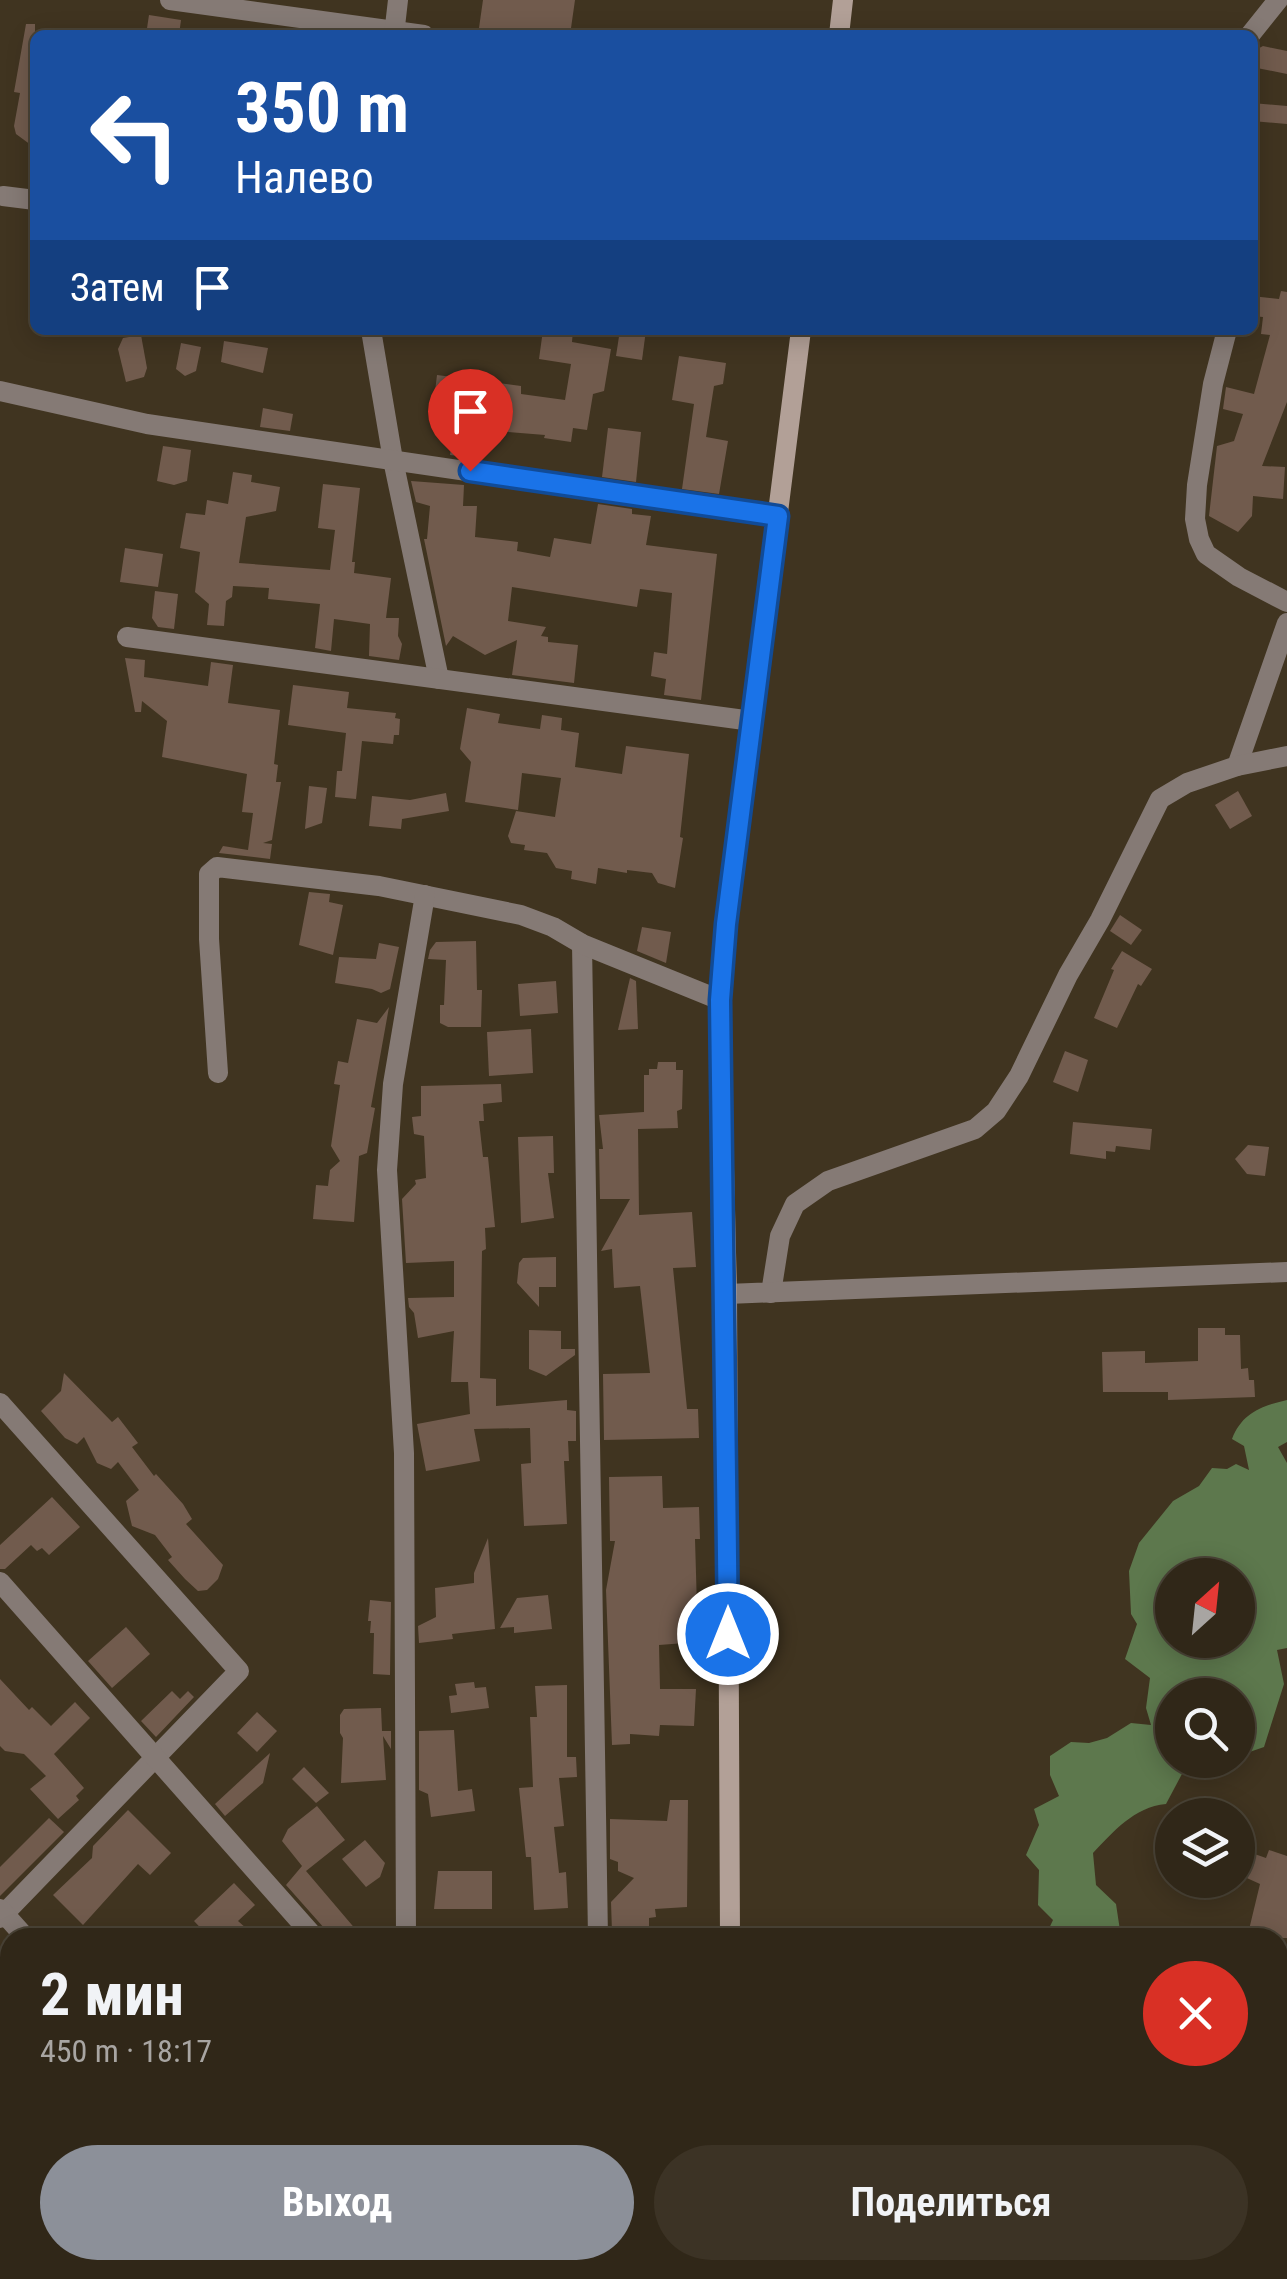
<!DOCTYPE html>
<html lang="ru">
<head>
<meta charset="utf-8">
<style>
  :root { --surface:#302718; --page:#3c3325; --text:#f1f3f6; --muted:#a8a5a2; --line:#4b4437; --accent:#8c9099 }
  body { margin:0; font-family:"Roboto Condensed",sans-serif; background:var(--page); color:var(--text); height:100vh; display:flex; flex-direction:column; font-size:38px; white-space:nowrap }
  * { box-sizing:border-box; margin:0 }
  p { font-size:32px; color:var(--muted) }
  .icon { flex:none; width:55px; height:55px; fill:none; stroke:currentColor; stroke-width:2; stroke-linecap:round; stroke-linejoin:round }
  .map { position:relative; flex:1; overflow:hidden }
  .panel { position:absolute; left:0px; top:1928px; width:1288px; height:352px; display:flex; flex-direction:column; background:var(--surface); border-radius:30px 30px 0 0; box-shadow:0 5px 25px #0003,0 0 0 2px var(--line) }
  .panel>* { flex:none }
  .hud { position:absolute; left:30px; top:30px; width:1228px; height:305px; border-radius:15px; box-shadow:0 5px 25px #0003,0 0 0 2px var(--line); background:#1a4fa0; color:#fff; overflow:hidden }
  .needle { width:65px; rotate:27deg }
  .controls { position:absolute; left:1155px; top:1558px; display:grid; gap:20px }
  .controls a { display:grid; place-items:center; width:100px; height:100px; border-radius:50%; background:var(--surface); box-shadow:0 5px 25px #0003,0 0 0 2px var(--line); font-size:50px }
  .pin { position:absolute; display:grid; place-items:center; width:85px; height:85px; color:#fff; margin:-102px -42px; border-radius:50% 50% 50% 0; rotate:-45deg; box-shadow:0 0 10px #0007 }
  .pin .icon { rotate:45deg }
  .me { position:absolute; width:110px; margin:-55px; rotate:0deg; stroke-linejoin:round; filter:drop-shadow(0 0 8px #0008) }
  .turn { display:flex; align-items:center; gap:35px; height:210px; padding:0 40px; font-size:45px }
  .turn .icon { width:130px; height:130px; stroke-width:2.5 }
  .turn b { display:block; font-size:70px; line-height:85px }
  .then { display:flex; align-items:center; height:95px; padding:0 40px; background:#0003; gap:20px; font-size:38px }
  .round { display:grid; place-items:center; flex:none; width:105px; height:105px; border-radius:52px; background:var(--page) }
  .head { display:flex; align-items:center; justify-content:space-between; height:170px; padding:0 40px }
  h1 { font-size:60px; font-weight:700; line-height:75px }
  .action { display:flex; gap:20px; margin-top:auto; padding:20px 40px }
  .action a { flex:1; height:115px; border-radius:60px; background:var(--accent); color:#fff; font-size:40px; font-weight:700; line-height:115px; text-align:center }
  .action a+a { background:var(--page); color:var(--text) }
  .map>svg:first-child { display:block }
  .forest { fill:#5d784d; fill-rule:evenodd }
  .building { fill:#715b4d }
  .lines { fill:none; stroke-linecap:round; stroke-linejoin:round }
  .minor { stroke:#857a75; stroke-width:20 }
  .secondary { stroke:#b2a097; stroke-width:20 }
  .route-casing { stroke:#114b97; stroke-width:25 }
  .route { stroke:#1a73e8; stroke-width:18 }
</style>
</head>
<body>
<div class="map">
<svg width="1287" height="2279" viewBox="0 0 1287 2279">
  <rect width="100%" height="100%" fill="#403420"/>
  <path class="forest" d="M1287,1400V1442L1278,1447L1287,1463V1648L1277,1650L1284,1684L1264,1747L1238,1756V1695H1172V1760H1227L1183,1772L1166,1804C1134,1807 1113,1832 1093,1853L1096,1885L1116,1904L1121,1937H1045L1053,1920L1038,1905L1039,1870L1026,1855L1039,1825L1034,1809L1059,1796L1050,1775V1756L1071,1742L1089,1743L1107,1738L1131,1723L1151,1725L1146,1708L1150,1678L1125,1659L1137,1624L1131,1614L1129,1571L1139,1543L1173,1501L1199,1486L1212,1468L1227,1469L1236,1464L1249,1470L1244,1446L1232,1439C1242,1413 1261,1406 1287,1400ZM1172,1575H1238V1640H1172Z"/>
  <g class="building">
    <polygon points="483,0 575,0 570,35 478,35"/>
    <polygon points="149,15 181,20 179,35 146,35"/>
    <polygon points="26,24 35,24 35,148 16,134 14,126 20,93 14,92"/>
    <polygon points="1263,46 1287,51 1287,74 1252,67 1252,52"/>
    <polygon points="1252,103 1287,106 1287,124 1252,121"/>
    <polygon points="1281,291 1287,292 1287,402 1262,466 1285,467 1283,499 1253,496 1252,516 1238,532 1209,516 1217,446 1234,441 1243,414 1223,409 1226,387 1254,394 1270,335 1261,334 1263,317 1252,316 1252,296 1279,299"/>
    <polygon points="543,330 573,330 572,342 611,349 604,391 593,394 587,430 573,428 571,442 544,438 545,435 473,429 468,457 450,455 454,428 446,416 433,408 437,375 521,386 521,394 565,400 571,364 539,359"/>
    <polygon points="620,330 646,330 642,360 616,356"/>
    <polygon points="141,335 147,368 144,377 126,382 118,349 123,338"/>
    <polygon points="224,341 268,348 263,373 221,362"/>
    <polygon points="181,343 201,347 196,371 185,376 176,369"/>
    <polygon points="679,356 726,363 723,384 714,386 706,437 728,441 719,494 682,489 694,404 672,400"/>
    <polygon points="263,408 293,414 290,431 260,427"/>
    <polygon points="608,428 641,432 636,482 602,477"/>
    <polygon points="163,446 191,450 187,481 174,485 157,481"/>
    <polygon points="233,472 252,475 251,482 280,487 276,511 246,517 239,563 330,570 335,530 318,528 323,484 360,488 352,562 355,562 354,573 391,578 386,618 399,618 398,636 402,644 399,660 369,656 370,624 334,619 331,651 315,648 320,604 268,599 269,588 233,586 232,597 226,601 224,626 207,625 209,604 195,592 200,552 180,548 186,513 205,515 207,500 228,504"/>
    <polygon points="411,481 464,485 463,506 477,506 475,537 518,542 517,551 550,557 554,538 591,544 598,504 632,509 632,514 651,516 646,545 717,554 701,700 664,695 666,679 651,676 654,652 667,654 672,593 640,589 637,607 512,587 508,621 546,627 541,636 548,637 548,642 578,645 574,683 512,675 517,640 485,655 453,636 446,646 424,539 427,539 430,506 416,502"/>
    <polygon points="125,548 163,554 158,587 120,582"/>
    <polygon points="155,591 178,594 174,629 158,627 152,618"/>
    <polygon points="125,658 145,660 144,677 208,686 211,662 233,665 228,703 280,710 274,764 278,765 276,782 281,782 272,840 263,843 272,844 270,859 219,853 223,846 248,850 253,813 242,812 247,774 162,757 167,721 142,701 141,712 135,712"/>
    <polygon points="293,685 349,692 347,708 396,713 395,718 400,719 399,735 394,735 393,744 362,741 356,799 335,797 337,771 342,771 346,733 288,725"/>
    <polygon points="467,708 500,714 498,723 540,729 542,715 562,718 561,730 579,733 575,767 622,774 626,746 689,754 680,837 683,838 675,888 658,883 652,873 627,870 627,873 598,868 596,884 571,879 572,871 556,868 547,853 524,850 525,845 511,843 508,836 516,811 555,817 561,778 522,773 518,810 465,802 471,762 460,749"/>
    <polygon points="309,786 327,788 322,823 305,829"/>
    <polygon points="1238,791 1252,816 1230,829 1215,805"/>
    <polygon points="446,793 449,811 402,819 401,829 369,826 372,796 410,800"/>
    <polygon points="309,892 330,894 329,902 343,905 333,955 299,945"/>
    <polygon points="1120,915 1142,930 1131,945 1110,931"/>
    <polygon points="642,927 671,932 666,963 637,951"/>
    <polygon points="476,941 477,990 482,990 481,1027 448,1027 440,1023 440,1005 444,1005 446,960 428,959 430,950 436,942"/>
    <polygon points="379,943 399,947 390,989 381,993 372,989 335,983 339,957 376,959"/>
    <polygon points="1122,951 1152,969 1141,986 1138,984 1117,1028 1094,1018 1114,970 1111,969"/>
    <polygon points="630,978 636,981 638,1029 618,1030"/>
    <polygon points="556,981 558,1013 520,1016 518,984"/>
    <polygon points="389,1007 371,1107 375,1108 367,1153 359,1156 354,1222 313,1219 316,1185 328,1186 330,1170 340,1161 331,1146 340,1085 334,1084 338,1061 348,1063 357,1019 377,1023"/>
    <polygon points="531,1029 533,1073 489,1076 487,1032"/>
    <polygon points="1065,1051 1088,1060 1078,1092 1053,1082"/>
    <polygon points="658,1062 676,1062 676,1070 683,1070 682,1109 677,1111 678,1128 638,1129 639,1215 692,1212 696,1267 673,1268 687,1409 698,1409 699,1438 604,1440 603,1374 650,1373 640,1286 614,1288 612,1249 601,1251 630,1199 600,1199 599,1149 603,1149 599,1115 644,1112 644,1075 649,1075 649,1069 657,1069"/>
    <polygon points="501,1084 502,1102 483,1104 484,1121 479,1121 483,1157 488,1157 495,1227 485,1228 486,1249 482,1251 480,1378 496,1379 496,1406 567,1400 567,1410 576,1411 576,1441 568,1441 569,1461 564,1461 567,1524 524,1526 521,1464 531,1463 530,1428 474,1429 480,1461 426,1471 417,1424 470,1414 468,1382 451,1382 454,1331 418,1338 414,1313 409,1307 408,1298 454,1297 454,1261 406,1263 402,1199 416,1184 415,1180 426,1178 424,1136 414,1134 412,1117 421,1116 421,1086"/>
    <polygon points="1073,1122 1152,1129 1150,1150 1116,1146 1115,1152 1106,1151 1106,1159 1070,1154"/>
    <polygon points="553,1136 554,1173 548,1173 554,1218 521,1223 518,1137"/>
    <polygon points="1248,1145 1269,1147 1265,1176 1247,1174 1235,1159"/>
    <polygon points="556,1257 556,1287 539,1287 539,1307 517,1283 519,1263 523,1258"/>
    <polygon points="1198,1328 1225,1328 1225,1335 1240,1335 1241,1369 1248,1368 1249,1380 1254,1380 1255,1397 1168,1400 1168,1392 1103,1392 1102,1352 1145,1351 1145,1363 1198,1361"/>
    <polygon points="529,1330 561,1331 561,1349 575,1349 575,1355 546,1376 529,1369"/>
    <polygon points="64,1373 112,1422 118,1417 138,1443 132,1447 154,1476 156,1474 183,1504 192,1519 186,1524 223,1565 218,1579 207,1590 198,1591 185,1579 168,1560 172,1557 155,1535 132,1526 126,1501 139,1490 118,1462 111,1469 97,1463 84,1437 77,1444 65,1438 41,1411 61,1391"/>
    <polygon points="662,1476 663,1508 699,1507 700,1539 695,1539 698,1642 659,1645 660,1689 696,1689 694,1726 660,1725 659,1736 630,1734 630,1744 612,1745 606,1590 615,1541 610,1541 609,1477"/>
    <polygon points="52,1497 80,1527 49,1555 42,1548 37,1551 31,1545 5,1569 0,1569 0,1545"/>
    <polygon points="488,1538 495,1629 452,1634 453,1639 419,1643 418,1626 436,1617 435,1588 474,1583 474,1573"/>
    <polygon points="548,1595 552,1629 514,1633 514,1627 500,1628 517,1598"/>
    <polygon points="370,1600 391,1602 390,1675 373,1674 374,1633 370,1633 371,1621 368,1621"/>
    <polygon points="126,1627 150,1654 112,1688 88,1661"/>
    <polygon points="0,1679 29,1710 32,1707 51,1726 75,1702 90,1718 54,1754 84,1788 76,1796 79,1800 58,1819 30,1789 46,1776 24,1754 5,1751 0,1746"/>
    <polygon points="474,1682 475,1688 486,1687 489,1708 451,1713 449,1696 457,1695 455,1684"/>
    <polygon points="567,1685 567,1757 576,1757 577,1777 559,1778 564,1826 554,1827 559,1873 566,1872 568,1908 534,1910 531,1857 526,1857 519,1788 533,1787 530,1717 537,1717 535,1686"/>
    <polygon points="172,1691 180,1699 188,1691 194,1697 156,1737 141,1721"/>
    <polygon points="381,1708 382,1731 391,1731 391,1749 383,1736 386,1780 341,1783 343,1738 340,1733 340,1715 344,1709"/>
    <polygon points="257,1712 277,1731 257,1752 237,1733"/>
    <polygon points="454,1730 458,1791 472,1789 475,1811 431,1817 428,1794 419,1790 419,1731"/>
    <polygon points="270,1753 263,1783 225,1816 215,1804"/>
    <polygon points="304,1767 329,1793 316,1803 292,1779"/>
    <polygon points="670,1800 688,1800 687,1907 655,1909 656,1917 649,1918 649,1930 612,1932 611,1902 634,1878 618,1871 618,1862 610,1859 610,1819 667,1821"/>
    <polygon points="317,1806 345,1840 306,1871 363,1938 328,1938 325,1929 286,1885 302,1866 282,1841 288,1829"/>
    <polygon points="128,1810 171,1853 150,1875 138,1864 83,1925 53,1895 92,1858 93,1846"/>
    <polygon points="49,1818 64,1832 0,1896 0,1867"/>
    <polygon points="365,1840 385,1863 380,1877 366,1887 342,1859"/>
    <polygon points="1269,1850 1287,1856 1287,1938 1247,1938 1260,1884 1238,1874 1246,1851 1266,1858"/>
    <polygon points="438,1871 492,1871 492,1909 434,1909"/>
    <polygon points="234,1883 255,1905 238,1921 257,1938 210,1938 194,1921"/>
  </g>
  <g class="lines">
    <g class="minor">
      <polyline points="170,0 424,35"/>
      <polyline points="394,35 398,0"/>
      <polyline points="1250,35 1278,0"/>
      <polyline points="3,196 35,200"/>
      <polyline points="371,330 393,460 439,679"/>
      <polyline points="1227,330 1213,384 1197,485 1195,519 1199,539 1206,554 1239,577 1287,602"/>
      <polyline points="0,391 147,424 778,517"/>
      <polyline points="127,637 752,721"/>
      <polyline points="1237,766 1287,623"/>
      <polyline points="582,944 598,1938"/>
      <polyline points="218,1073 209,939 209,874 217,867 379,886 521,915 553,927 582,944 720,1000"/>
      <polyline points="771,1293 780,1236 795,1204 828,1181 975,1129 996,1111 1019,1076 1068,975 1100,920 1160,799 1187,783 1237,766 1287,756"/>
      <polyline points="727,1294 1287,1272"/>
      <polyline points="0,1403 239,1671 0,1918"/>
      <polyline points="0,1582 315,1938"/>
      <polyline points="0,1909 26,1938"/>
      <polyline points="406,1938 404,1453 387,1170 393,1084 425,895"/>
      <polyline points="1278,2157 1287,2118"/>
      <polyline points="0,2235 10,2246"/>
      <polyline points="31,2270 39,2279"/>
      <polyline points="320,2270 328,2279"/>
      <polyline points="607,2270 615,2279"/>
      <polyline points="1268,2270 1287,2274"/>
    </g>
    <g class="secondary">
      <polyline points="839,35 843,0"/>
      <polyline points="730,1938 727,1294 720,1000 726,924 801,330"/>
      <polyline points="732,2270 732,2279"/>
    </g>
  </g>
  <g class="lines">
    <g class="route-casing">
      <polyline id="route" points="470,471 778,516 726,924 720,1000 728,1634"/>
    </g>
    <use href="#route" class="route"/>
  </g>
</svg>
<div class="controls">
<a><svg class="needle" viewBox="-14 -14 28 28"><path d="M0-13l5 13h-10z" fill="#e53935"/><path d="M0 13l5-13h-10z" fill="#a8a5a2"/></svg></a>
<a><svg class="icon" aria-label="search" viewBox="0 0 24 24"><circle cx="10" cy="10" r="6"/><path d="M15 15l6 6"/></svg></a>
<a><svg class="icon" aria-label="layers" viewBox="0 0 24 24"><path d="M12 4l9 5-9 5-9-5zM3 14l9 5 9-5"/></svg></a>
</div>
<div class="pin" style="left:470px;top:471px;background:#d93025"><svg class="icon" aria-label="arrive" viewBox="0 0 24 24"><path d="M6 21V4h12l-3 4 3 4H6"/></svg></div>
<svg class="me" style="left:728px;top:1634px" viewBox="-20 -20 40 40"><circle r="17" fill="#1a73e8" stroke="#fff" stroke-width="3"/><path d="M0-11L8 9 0 5-8 9z" fill="#fff"/></svg>
<div class="hud">
<div class="turn"><svg class="icon" aria-label="left" viewBox="0 0 24 24"><path d="M17 20v-9H6M10 6l-5 5 5 5"/></svg><div><b>350 m</b>Налево</div></div>
<div class="then">Затем<svg class="icon" aria-label="arrive" viewBox="0 0 24 24"><path d="M6 21V4h12l-3 4 3 4H6"/></svg></div>
</div>
<section class="panel">
<div class="head"><div><h1>2 мин</h1><p>450 m · 18:17</p></div><a class="round" style="background:#d93025;color:#fff"><svg class="icon" aria-label="close" viewBox="0 0 24 24"><path d="M6 6l12 12M18 6L6 18"/></svg></a></div>
<div class="action"><a>Выход</a><a>Поделиться</a></div>
</section>
</div>
</body>
</html>
